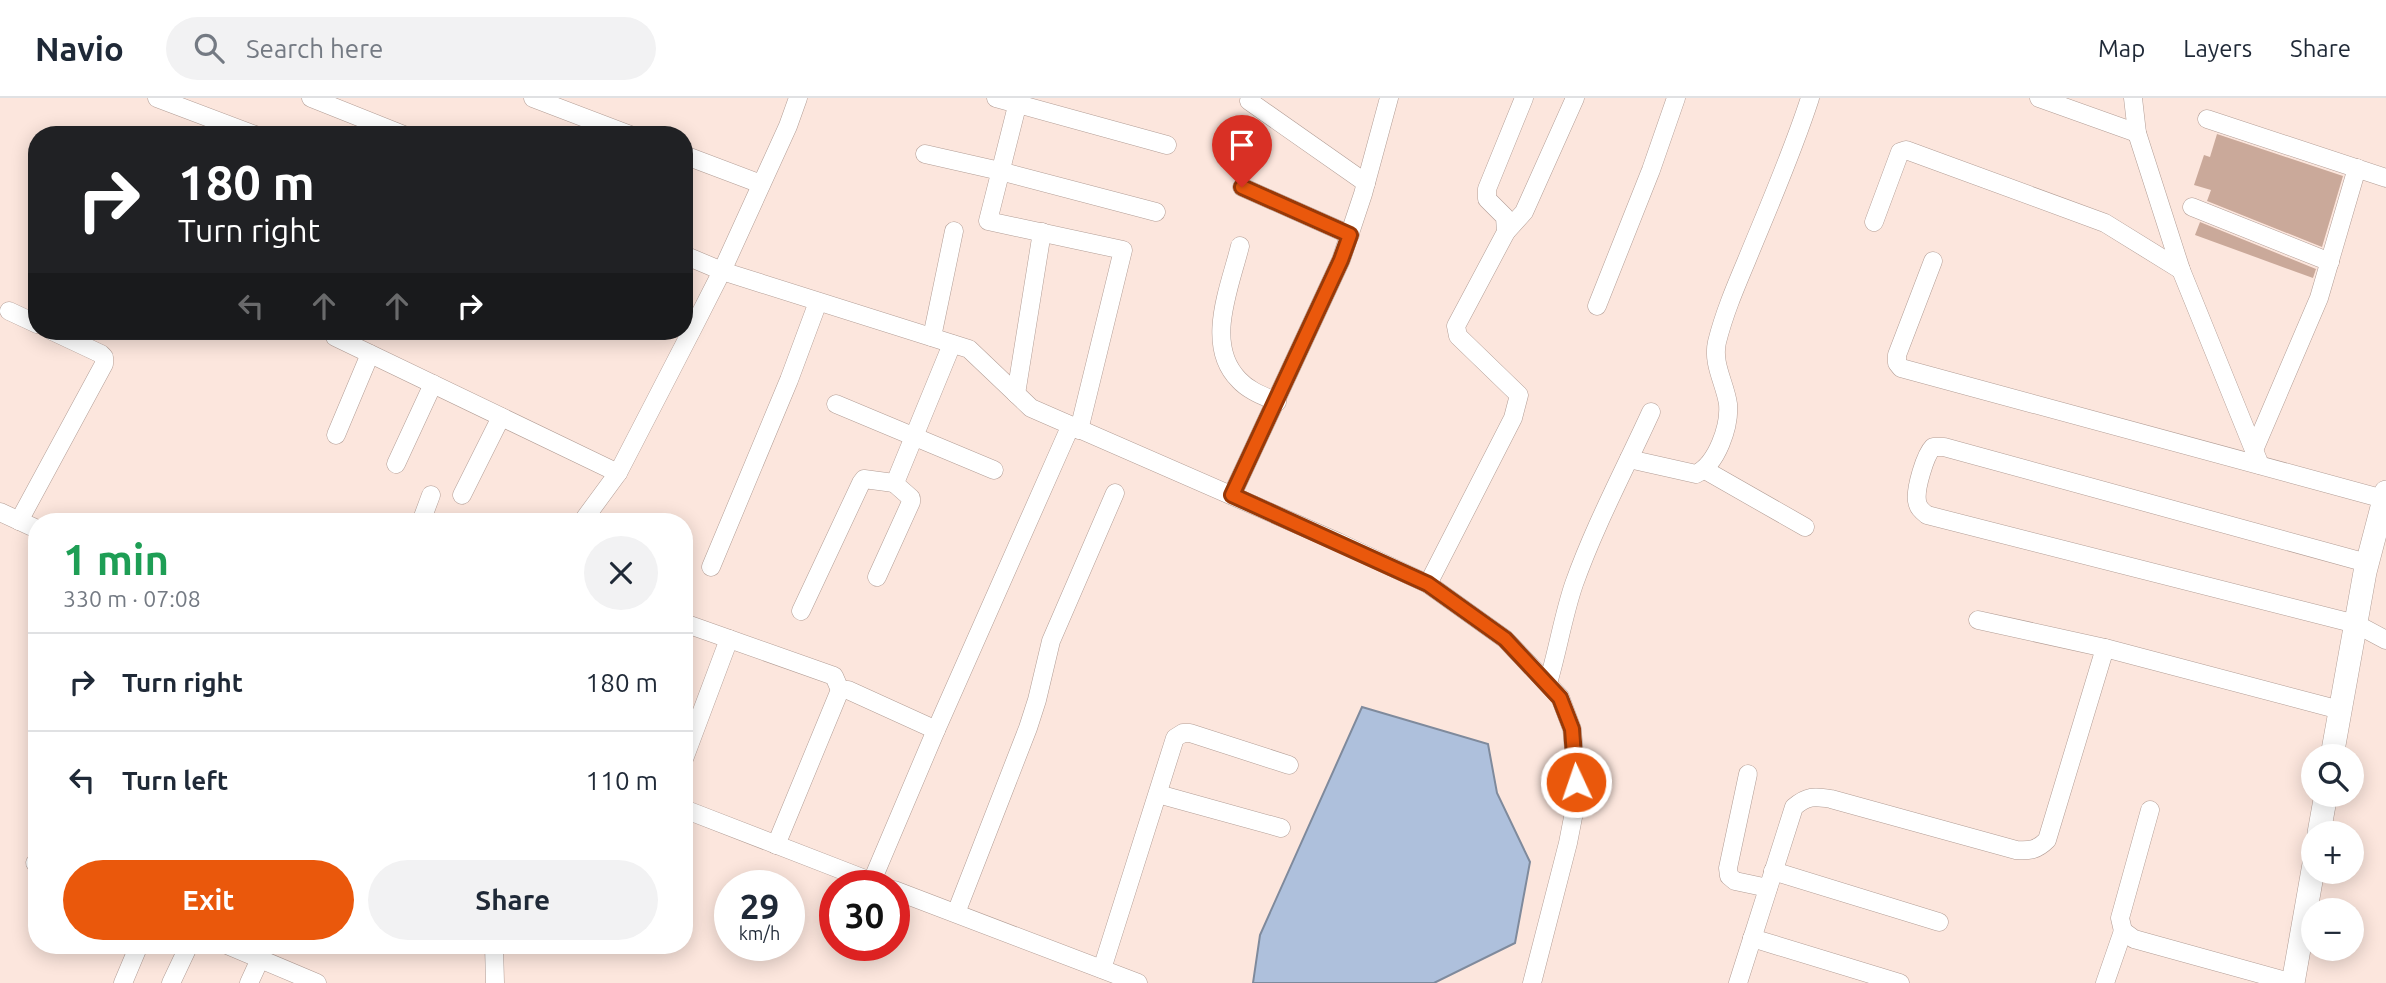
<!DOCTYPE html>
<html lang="en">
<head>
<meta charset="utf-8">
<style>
  :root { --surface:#fff; --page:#f2f2f3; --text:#1f2937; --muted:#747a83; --line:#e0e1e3; --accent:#ea580c }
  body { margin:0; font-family:Ubuntu,sans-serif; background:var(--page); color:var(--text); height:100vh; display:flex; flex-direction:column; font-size:26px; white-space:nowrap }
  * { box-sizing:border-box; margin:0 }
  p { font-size:23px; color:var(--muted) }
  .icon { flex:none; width:38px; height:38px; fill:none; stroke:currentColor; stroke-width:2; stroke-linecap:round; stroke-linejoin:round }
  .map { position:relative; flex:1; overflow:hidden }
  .drawer { position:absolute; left:28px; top:415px; width:665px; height:441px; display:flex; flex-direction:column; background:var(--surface); border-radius:28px; box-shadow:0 4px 18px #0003 }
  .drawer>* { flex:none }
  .guide { position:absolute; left:28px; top:28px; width:665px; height:214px; border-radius:28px; box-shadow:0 4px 18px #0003; background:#202124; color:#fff; overflow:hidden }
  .buttons { position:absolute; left:2301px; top:646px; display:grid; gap:14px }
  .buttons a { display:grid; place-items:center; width:63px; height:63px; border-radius:50%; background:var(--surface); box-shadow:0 4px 18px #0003; font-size:35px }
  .speed { position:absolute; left:714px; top:772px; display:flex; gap:14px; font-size:35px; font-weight:700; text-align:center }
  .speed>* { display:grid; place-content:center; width:91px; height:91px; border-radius:50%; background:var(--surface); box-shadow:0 4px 18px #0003; line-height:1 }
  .speed small { font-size:18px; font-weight:400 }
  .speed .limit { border:10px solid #d22; background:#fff; color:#111 }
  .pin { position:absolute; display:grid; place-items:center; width:60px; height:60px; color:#fff; margin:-72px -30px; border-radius:50% 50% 50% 0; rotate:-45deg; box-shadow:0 0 7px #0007 }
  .pin .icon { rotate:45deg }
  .me { position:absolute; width:77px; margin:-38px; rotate:357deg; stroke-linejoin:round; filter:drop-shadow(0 0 5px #0008) }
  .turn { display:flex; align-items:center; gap:24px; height:147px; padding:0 35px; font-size:32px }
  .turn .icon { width:91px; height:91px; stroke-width:2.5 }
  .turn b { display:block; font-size:49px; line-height:60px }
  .lanes { display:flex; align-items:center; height:66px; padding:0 35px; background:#0003; justify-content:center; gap:35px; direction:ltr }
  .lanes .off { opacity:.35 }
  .round { display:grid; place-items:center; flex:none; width:74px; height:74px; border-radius:37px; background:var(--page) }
  .overview { display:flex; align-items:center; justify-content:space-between; height:119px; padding:0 35px }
  h1 { font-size:42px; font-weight:600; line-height:52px; color:#1e9e55 }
  .cta { display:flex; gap:14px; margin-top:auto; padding:14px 35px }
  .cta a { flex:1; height:80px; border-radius:42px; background:var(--accent); color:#fff; font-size:28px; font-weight:600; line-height:80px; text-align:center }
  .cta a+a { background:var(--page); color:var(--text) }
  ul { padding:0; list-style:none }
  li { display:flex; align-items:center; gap:21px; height:98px; padding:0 35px; border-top:2px solid var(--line) }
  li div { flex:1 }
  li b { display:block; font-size:26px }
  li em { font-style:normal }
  header { display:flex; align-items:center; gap:42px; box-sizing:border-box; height:98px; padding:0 35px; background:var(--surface); border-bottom:2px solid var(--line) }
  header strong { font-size:33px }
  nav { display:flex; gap:38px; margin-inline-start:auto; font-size:24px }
  .search { width:490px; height:63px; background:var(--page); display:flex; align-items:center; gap:18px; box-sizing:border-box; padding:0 24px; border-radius:38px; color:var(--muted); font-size:26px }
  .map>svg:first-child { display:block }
  .water { fill:#aec0dc; stroke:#7f8a9c; stroke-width:2 }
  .building { fill:#caa99a }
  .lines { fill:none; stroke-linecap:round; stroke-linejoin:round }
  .street-casing { stroke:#b29d95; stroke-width:19 }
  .secondary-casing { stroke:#b29d95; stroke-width:24 }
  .street { stroke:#fff; stroke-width:18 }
  .secondary { stroke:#fff; stroke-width:23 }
  .route-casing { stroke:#983908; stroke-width:18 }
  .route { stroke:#ea580c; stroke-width:12 }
</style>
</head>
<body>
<header>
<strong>Navio</strong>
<div class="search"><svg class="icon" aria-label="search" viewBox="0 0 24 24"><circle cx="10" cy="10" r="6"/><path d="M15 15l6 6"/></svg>Search here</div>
<nav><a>Map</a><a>Layers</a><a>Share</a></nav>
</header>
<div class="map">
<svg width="2386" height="885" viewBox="0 0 2386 885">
  <rect width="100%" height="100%" fill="#fce6dd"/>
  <polygon class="water" points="1362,609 1488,646 1497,695 1530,764 1515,845 1434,885 1253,885 1260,837"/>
  <g class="building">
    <polygon points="2217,36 2343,78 2322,149 2207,103 2211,92 2194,87 2204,57 2210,59"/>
    <polygon points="2200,124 2316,171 2313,180 2195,137"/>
  </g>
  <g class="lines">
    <g class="street-casing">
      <g id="street">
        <polyline points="157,0 255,37"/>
        <polyline points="311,0 404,37"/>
        <polyline points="533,0 630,37"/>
        <polyline points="996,0 1167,47"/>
        <polyline points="1019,0 988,123 1123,152 1079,332"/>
        <polyline points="2039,0 2137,35"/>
        <polyline points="2133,0 2137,35 2181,172 2260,367"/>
        <polyline points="1249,3 1366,85"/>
        <polyline points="2207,21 2386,80"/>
        <polyline points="925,56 1000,73 1156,114"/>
        <polyline points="684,57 761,86"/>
        <polyline points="1242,89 1350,137"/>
        <polyline points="2192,109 2330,164"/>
        <polyline points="1874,124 1900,54 1906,52 2105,125 2181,172"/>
        <polyline points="1506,134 1524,114 1575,0"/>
        <path d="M1240,148C1230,189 1204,247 1239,282C1249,293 1264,298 1277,304"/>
        <polyline points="684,157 722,173 969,251 1031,310 1338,444 1428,486 1505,541 1560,599 1572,631 1575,665 1576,704 1568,745 1532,885"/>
        <polyline points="1933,163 1897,257 1897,265 1901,270 2384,401"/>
        <polyline points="1597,208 1651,72 1676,0"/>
        <polyline points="9,213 37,226"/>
        <polyline points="335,239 618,375"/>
        <polyline points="932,239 954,133"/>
        <polyline points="1016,296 1042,134"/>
        <polyline points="836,306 994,372"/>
        <polyline points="336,337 370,256"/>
        <polyline points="2254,352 2319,200 2357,70"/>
        <path d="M1629,361L1696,376C1717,366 1730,328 1728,306C1725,285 1712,266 1717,244C1724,216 1735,190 1746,164C1768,110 1792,56 1810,0"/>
        <polyline points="396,366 433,286"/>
        <polyline points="1705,372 1805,429"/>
        <polyline points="462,397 501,319"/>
        <polyline points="1232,397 1341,162 1363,96 1389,0"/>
        <polyline points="0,414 37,431"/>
        <polyline points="19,423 104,266 104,259 101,256 52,233"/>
        <polyline points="421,424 431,397"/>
        <polyline points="582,424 618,375 694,228 722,173 788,28 798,0"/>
        <path d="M2367,465L1944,349H1933C1925,357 1915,391 1917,403C1918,410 1922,413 1927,417L2356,526L2386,542"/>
        <polyline points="711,469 789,282 818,204"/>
        <polyline points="877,479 911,404 911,400 894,385"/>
        <polyline points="1428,486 1513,320 1519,297 1458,238 1456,228 1506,134 1505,119 1487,101 1487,91 1524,0"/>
        <polyline points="801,513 861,385 864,381 894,385 897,380 952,246"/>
        <polyline points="1978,522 2105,550 2340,612"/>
        <polyline points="684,525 834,578 840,592"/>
        <path d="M1548,585C1558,552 1563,518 1574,486C1595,427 1625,371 1651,314"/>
        <polyline points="684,661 729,541"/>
        <polyline points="1748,676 1728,770 1729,778 1735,783 1768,790"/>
        <polyline points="1158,696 1281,730"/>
        <polyline points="684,711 883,788"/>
        <polyline points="2150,712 2120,820 2123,833 2134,841 2293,885"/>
        <polyline points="776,747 840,592 848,592 936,632"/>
        <polyline points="35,765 37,766"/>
        <polyline points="1773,773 1939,824"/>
        <polyline points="872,783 936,632 1070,329"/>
        <polyline points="894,792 1138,885"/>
        <polyline points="956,815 1028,630 1037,602 1051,543 1115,395"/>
        <polyline points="1752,840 1900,885"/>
        <polyline points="227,847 317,885"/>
        <polyline points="494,847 495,885"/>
        <polyline points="1102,871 1175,640 1183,635 1190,635 1289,667"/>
        <polyline points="123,885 139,847"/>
        <polyline points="171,885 189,847"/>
        <polyline points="249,885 260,861"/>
        <path d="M1738,885L1794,709C1807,698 1814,698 1831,701L2016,752C2030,753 2037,752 2047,742L2105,550"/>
        <polyline points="2105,885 2123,833"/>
      </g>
    </g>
    <g class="secondary-casing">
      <g id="secondary">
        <polyline points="2332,658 2365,474 2386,394"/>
        <polyline points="2319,735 2326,696"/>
        <polyline points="2293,885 2314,766"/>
      </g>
    </g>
    <use href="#street" class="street"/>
    <use href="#secondary" class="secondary"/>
  </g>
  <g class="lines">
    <g class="route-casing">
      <polyline id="route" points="1242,89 1350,137 1341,162 1232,397 1428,486 1505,541 1560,600 1572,631 1576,684"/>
    </g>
    <use href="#route" class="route"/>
  </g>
</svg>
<div class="buttons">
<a><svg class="icon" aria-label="search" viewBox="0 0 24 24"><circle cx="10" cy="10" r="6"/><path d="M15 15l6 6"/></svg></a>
<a>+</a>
<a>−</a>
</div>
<div class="speed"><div>29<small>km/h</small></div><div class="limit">30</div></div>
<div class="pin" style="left:1242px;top:89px;background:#d93025"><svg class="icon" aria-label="arrive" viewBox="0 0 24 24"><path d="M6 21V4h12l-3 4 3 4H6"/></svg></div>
<svg class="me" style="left:1576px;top:684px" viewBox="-20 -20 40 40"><circle r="17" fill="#ea580c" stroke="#fff" stroke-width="3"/><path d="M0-11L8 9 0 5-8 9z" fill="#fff"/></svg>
<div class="guide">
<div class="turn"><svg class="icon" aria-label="right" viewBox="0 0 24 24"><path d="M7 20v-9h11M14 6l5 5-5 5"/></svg><div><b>180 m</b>Turn right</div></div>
<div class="lanes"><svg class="icon off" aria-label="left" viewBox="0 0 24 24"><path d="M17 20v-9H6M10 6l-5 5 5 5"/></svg><svg class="icon off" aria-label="ahead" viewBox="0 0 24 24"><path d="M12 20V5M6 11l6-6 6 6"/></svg><svg class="icon off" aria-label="ahead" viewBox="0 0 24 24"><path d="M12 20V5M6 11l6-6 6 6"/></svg><svg class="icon" aria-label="right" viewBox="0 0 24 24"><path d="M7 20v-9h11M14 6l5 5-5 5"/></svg></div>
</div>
<section class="drawer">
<div class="overview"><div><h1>1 min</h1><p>330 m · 07:08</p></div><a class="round"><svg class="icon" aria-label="close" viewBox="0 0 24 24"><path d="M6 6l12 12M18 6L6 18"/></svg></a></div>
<ul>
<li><svg class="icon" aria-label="right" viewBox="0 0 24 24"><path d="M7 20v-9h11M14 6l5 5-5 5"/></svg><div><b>Turn right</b></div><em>180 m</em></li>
<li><svg class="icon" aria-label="left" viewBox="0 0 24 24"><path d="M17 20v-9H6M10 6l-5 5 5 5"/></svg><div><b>Turn left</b></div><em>110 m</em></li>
</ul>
<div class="cta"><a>Exit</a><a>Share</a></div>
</section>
</div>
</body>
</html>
